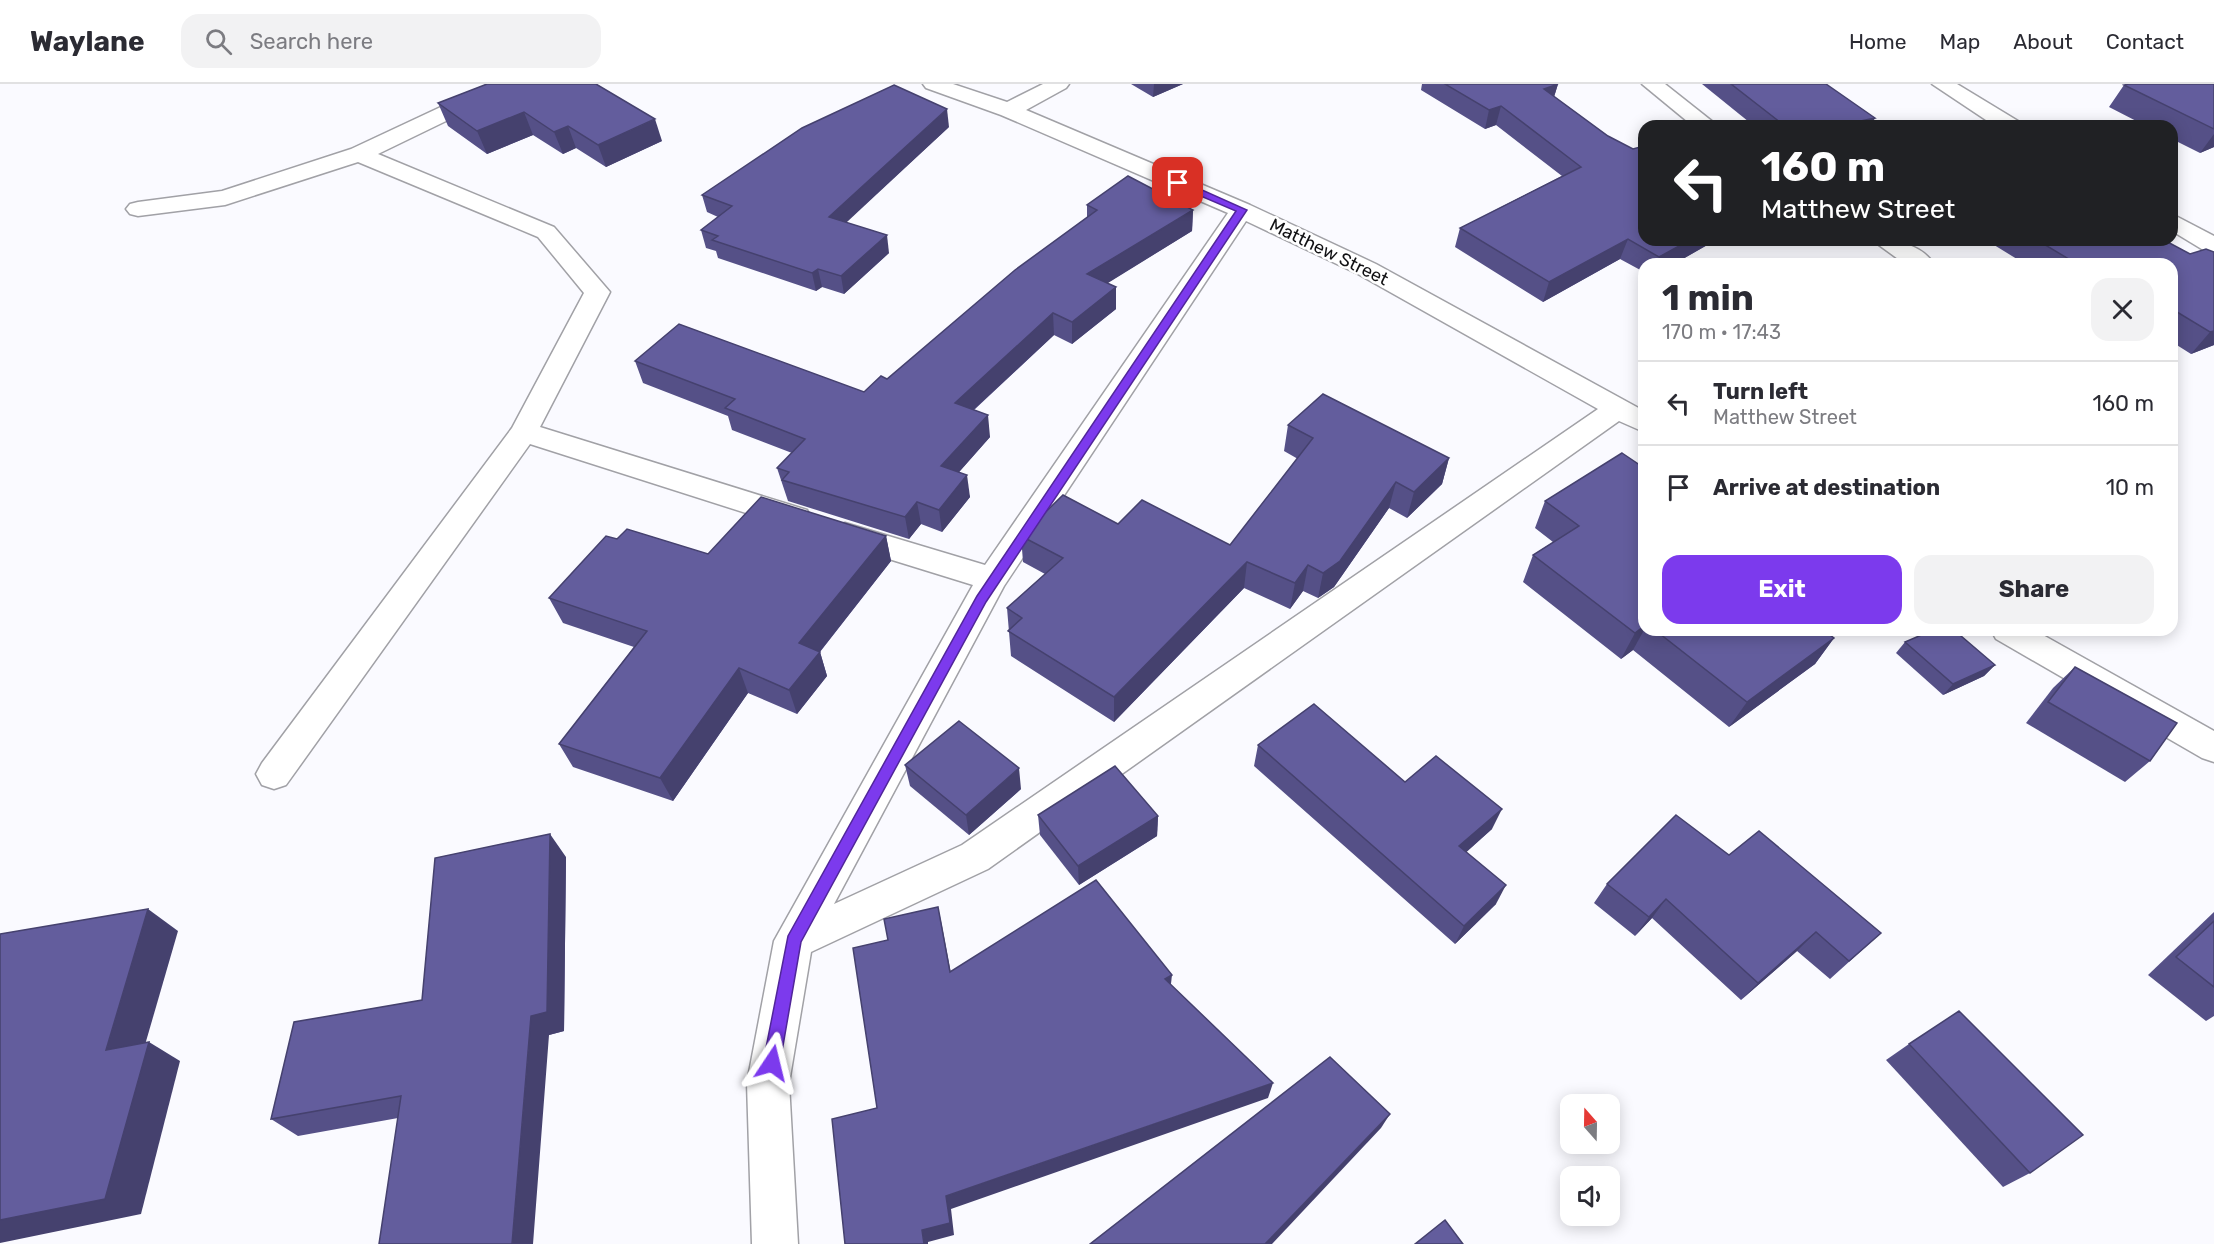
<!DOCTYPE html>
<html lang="en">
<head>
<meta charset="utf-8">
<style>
  :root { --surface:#fff; --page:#f2f2f3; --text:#2b2b33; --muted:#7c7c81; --line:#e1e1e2; --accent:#7c3aed }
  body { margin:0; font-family:Rubik,sans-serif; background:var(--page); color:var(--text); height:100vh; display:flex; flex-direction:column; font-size:22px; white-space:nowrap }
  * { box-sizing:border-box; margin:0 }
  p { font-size:20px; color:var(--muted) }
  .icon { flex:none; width:33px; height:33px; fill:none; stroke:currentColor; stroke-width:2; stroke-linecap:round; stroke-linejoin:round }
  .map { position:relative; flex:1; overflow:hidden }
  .details { position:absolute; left:1638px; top:174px; width:540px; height:378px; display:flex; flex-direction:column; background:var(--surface); border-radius:18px; box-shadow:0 3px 15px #0003 }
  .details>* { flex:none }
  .guide { position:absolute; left:1638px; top:36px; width:540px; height:126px; border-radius:18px; box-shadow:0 3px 15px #0003; background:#202124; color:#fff; overflow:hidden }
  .needle { width:39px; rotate:340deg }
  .controls { position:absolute; left:1560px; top:1010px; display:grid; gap:12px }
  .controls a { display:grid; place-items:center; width:60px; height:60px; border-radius:12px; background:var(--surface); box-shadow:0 3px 15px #0003; font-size:30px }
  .pin { position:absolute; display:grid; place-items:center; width:51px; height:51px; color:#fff; margin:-26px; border-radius:12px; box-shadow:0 3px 9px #0006 }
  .me { position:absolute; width:66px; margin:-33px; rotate:10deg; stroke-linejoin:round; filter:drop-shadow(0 0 4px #0008) }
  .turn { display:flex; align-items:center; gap:21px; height:126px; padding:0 24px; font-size:27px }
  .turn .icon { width:78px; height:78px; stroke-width:2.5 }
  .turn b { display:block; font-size:42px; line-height:51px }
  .round { display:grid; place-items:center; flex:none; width:63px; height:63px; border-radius:18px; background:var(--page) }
  .head { display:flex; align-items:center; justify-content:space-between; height:102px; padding:0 24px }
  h1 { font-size:36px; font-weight:700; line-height:45px }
  .primary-button { display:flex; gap:12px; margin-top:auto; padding:12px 24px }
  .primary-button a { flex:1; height:69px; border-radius:18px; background:var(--accent); color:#fff; font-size:24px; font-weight:700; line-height:69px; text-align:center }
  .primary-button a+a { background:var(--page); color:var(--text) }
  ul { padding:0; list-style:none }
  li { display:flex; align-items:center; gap:18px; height:84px; padding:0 24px; border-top:2px solid var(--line) }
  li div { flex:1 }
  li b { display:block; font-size:22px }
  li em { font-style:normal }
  header { display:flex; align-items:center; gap:36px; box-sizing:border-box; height:84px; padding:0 30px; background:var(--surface); border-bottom:2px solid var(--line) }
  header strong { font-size:28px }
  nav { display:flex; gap:33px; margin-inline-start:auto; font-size:21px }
  .search { width:420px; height:54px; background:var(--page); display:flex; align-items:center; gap:15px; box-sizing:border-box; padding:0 21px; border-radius:18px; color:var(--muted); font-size:22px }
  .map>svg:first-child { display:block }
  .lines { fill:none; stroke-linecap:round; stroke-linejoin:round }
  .street-casing { stroke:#a1a1a6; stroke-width:3 }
  .street { fill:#fff; fill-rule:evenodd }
  .wall { fill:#555087 }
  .shaded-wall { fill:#45416e }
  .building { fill:#635d9d; stroke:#45416e; stroke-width:1.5 }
  .route { fill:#7c3aed; stroke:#51269a; stroke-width:1.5 }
  .labels { text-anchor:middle; stroke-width:5; stroke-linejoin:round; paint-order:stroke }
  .far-street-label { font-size:18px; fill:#111113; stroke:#fff }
</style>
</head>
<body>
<header>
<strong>Waylane</strong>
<div class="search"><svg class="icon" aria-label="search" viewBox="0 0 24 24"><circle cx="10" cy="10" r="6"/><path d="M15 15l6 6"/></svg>Search here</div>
<nav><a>Home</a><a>Map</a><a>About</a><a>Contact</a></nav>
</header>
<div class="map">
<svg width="2214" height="1160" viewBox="0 0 2214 1160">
  <rect width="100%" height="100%" fill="#fafaff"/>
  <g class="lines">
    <g class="street-casing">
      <g id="street">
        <polygon points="490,0 517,0 514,4 378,70 554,143 610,208 540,343 807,426 811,434 807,442 796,445 530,360 286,701 274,705 262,701 256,690 262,679 512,344 584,209 538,153 358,78 225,121 138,132 130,130 126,125 130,120 138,118 222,107 351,65"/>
        <path d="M923,0H953L1007,18L1043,0H1069L1066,4L1026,26L1250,121L1376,180L1644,327V348L1619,337L988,785L811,868L789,999L798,1160H752L747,999L774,857L973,501L834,458L830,450L834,442L845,439L985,481L1228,129L1001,31L926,4ZM1246,137L1358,190L1598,325L962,761L834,820L1004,502Z"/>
        <polygon points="1642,0 1665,0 1718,42 1693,42"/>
        <polygon points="1932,0 1957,0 2018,37 2021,42 1995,42"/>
        <polygon points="2172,130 2214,152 2214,169 2205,167 2172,147"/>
        <path d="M1872,156C1895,156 1920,159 1934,180H1905Z"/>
        <polygon points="1991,546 2034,546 2214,647 2214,678 2202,674 1996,555"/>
      </g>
    </g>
    <use href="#street" class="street"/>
  </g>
  <g class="wall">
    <polygon points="487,0 662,57 606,83 576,64 563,70 533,51 487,70 448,42 438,19"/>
    <polygon points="1131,0 1183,0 1153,13"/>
    <polygon points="1422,0 1558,0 1554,13 1644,156 1716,156 1674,180 1644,180 1644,188 1620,175 1543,218 1455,163 1460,144 1562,92 1496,41 1485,45 1421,6"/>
    <polygon points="1702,0 1826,0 1871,42 1754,42"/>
    <polygon points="2214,0 2214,63 2200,69 2172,55 2172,42 2146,42 2109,23 2124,1"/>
    <polygon points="949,43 846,138 889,169 844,210 822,203 816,207 718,174 716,167 706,164 701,146 718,133 707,128 702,111"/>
    <polygon points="1087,121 1193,126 1192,147 1107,199 1116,203 1116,225 1072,260 1054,251 974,326 990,353 959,388 970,413 942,448 921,440 909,455 788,417 777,384 792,369 732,346 728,332 643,299 635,277 864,308 887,295 1087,133"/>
    <polygon points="1986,156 2164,156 2190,170 2214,168 2214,261 2191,270 2172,258 2172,180 2025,180"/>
    <polygon points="1288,341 1449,374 1442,400 1407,434 1389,424 1334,503 1318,514 1303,507 1290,525 1244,504 1114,638 1011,572 1007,524 1045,490 1023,478 1021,452 1118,440 1230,461 1298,375 1284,367"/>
    <polygon points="1644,384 1644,546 1823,546 1834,554 1815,580 1729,643 1633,566 1621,575 1523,498 1533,471 1553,458 1535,444 1545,417"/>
    <polygon points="886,452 891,477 820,568 827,592 797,630 748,609 673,717 573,683 559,660 634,563 563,539 549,514 617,455 708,470"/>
    <polygon points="1905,558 1995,581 1984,592 1943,611 1896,569"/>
    <polygon points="2075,583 2150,677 2125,698 2026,639 2053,604"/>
    <polygon points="1258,661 1405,698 1492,745 1466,768 1496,820 1455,860 1254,682"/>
    <polygon points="905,681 1021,705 969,751 910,702"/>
    <polygon points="1038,731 1158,732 1157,752 1079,801 1040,751"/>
    <polygon points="1729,771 1881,849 1830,895 1797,867 1741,916 1652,834 1635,852 1594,819 1607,800"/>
    <polygon points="566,773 564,947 549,951 398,1034 298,1052 271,1035 422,916"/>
    <polygon points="2214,828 2214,932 2206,937 2148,891"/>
    <polygon points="1909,960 2030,1089 2003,1103 1886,976"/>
  </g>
  <g class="shaded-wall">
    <polygon points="1154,0 1183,0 1153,13"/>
    <polygon points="1558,0 1552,19 1544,5"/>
    <polygon points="1501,22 1496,41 1485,45 1489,26"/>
    <polygon points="947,25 949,43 833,151 829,133"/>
    <polygon points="524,28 533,51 487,70 477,47"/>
    <polygon points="1875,34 1871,42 1837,42"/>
    <polygon points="655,35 662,57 606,83 598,61"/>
    <polygon points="568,42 576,64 563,70 554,48"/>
    <polygon points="2214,50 2214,63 2200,69"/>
    <polygon points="1193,126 1192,147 1087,212 1087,190"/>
    <polygon points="887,151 889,169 844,210 841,192"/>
    <polygon points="1628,155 1620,175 1543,218 1549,198"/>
    <polygon points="1690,156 1716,156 1674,180 1657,180 1659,173"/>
    <polygon points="818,185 822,203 816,207 812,189"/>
    <polygon points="1116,203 1116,225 1072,260 1072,238"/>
    <polygon points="1053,229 1054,251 957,341 955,319"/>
    <polygon points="2214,247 2214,261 2191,270 2210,248"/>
    <polygon points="988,331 990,353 945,404 941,382"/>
    <polygon points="1449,374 1442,400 1407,434 1414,408"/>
    <polygon points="967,391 970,413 942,448 939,426"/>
    <polygon points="1396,398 1389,424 1334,503 1318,514 1323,489"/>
    <polygon points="917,418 921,440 909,455 905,433"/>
    <polygon points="886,452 891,477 807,584 799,559"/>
    <polygon points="1247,478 1244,504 1114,638 1114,613"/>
    <polygon points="1308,481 1303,507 1290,525 1295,499"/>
    <polygon points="1644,542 1644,546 1633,566 1621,575 1635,549"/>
    <polygon points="1834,554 1815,580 1729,643 1747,618"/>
    <polygon points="820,568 827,592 797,630 789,606"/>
    <polygon points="1995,581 1984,592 1943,611 1953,600"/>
    <polygon points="739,584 748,609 673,717 660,694"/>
    <polygon points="1019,684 1021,705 969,751 966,731"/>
    <polygon points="1502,725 1492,745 1451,782 1459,762"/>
    <polygon points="1158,732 1157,752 1079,801 1078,782"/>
    <polygon points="550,750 566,773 564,947 549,951 533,1160 512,1160 531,932"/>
    <polygon points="1506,801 1496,820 1455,860 1464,842"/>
    <polygon points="1666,815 1652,834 1635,852 1649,833"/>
    <polygon points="938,823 942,842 954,906 950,888"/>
    <polygon points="148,825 178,847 138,985 106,966"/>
    <polygon points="1816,848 1797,867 1741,916 1758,899"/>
    <polygon points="1172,891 1170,908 1165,895"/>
    <polygon points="149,958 180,977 141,1130 0,1159 0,1136"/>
    <polygon points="1273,999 1268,1014 951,1125 954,1151 928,1158 928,1160 924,1160 922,1146 946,1112"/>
    <polygon points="1390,1030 1381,1044 1272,1160 1265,1160"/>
  </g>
  <g class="building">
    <polygon points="487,0 596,0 655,35 598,61 568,42 554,48 524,28 477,47 438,19"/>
    <polygon points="1445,0 1558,0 1544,5 1608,52 1633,65 1644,62 1644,156 1690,156 1659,173 1628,155 1549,198 1460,144 1581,83 1501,22 1489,26"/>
    <polygon points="1731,0 1826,0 1875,34 1837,42 1785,42"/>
    <polygon points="2129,0 2214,0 2214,45 2124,1"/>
    <polygon points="894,1 947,25 829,133 887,151 841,192 818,185 812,189 712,156 718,152 701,146 732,122 702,111 802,44"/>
    <polygon points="1128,92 1193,126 1087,190 1116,203 1072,238 1053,229 955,319 988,331 941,382 967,391 939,426 917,418 905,433 782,396 789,388 777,384 805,355 725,324 735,315 635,277 679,240 864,308 881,292 887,295 1015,186 1097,126 1087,121"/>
    <polygon points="2037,156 2164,156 2190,170 2206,165 2214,168 2214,247 2210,248 2172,225 2172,180 2077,180"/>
    <polygon points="1323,310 1449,374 1414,408 1396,398 1340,477 1323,489 1308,481 1295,499 1247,478 1114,613 1008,547 1022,534 1007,524 1063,474 1021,452 1063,411 1118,440 1142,416 1230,461 1313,354 1288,341"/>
    <polygon points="1622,369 1644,384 1644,542 1635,549 1533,471 1579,442 1545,417"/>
    <polygon points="761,413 886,452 799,559 820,568 789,606 739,584 660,694 559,660 647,547 549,514 606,452 617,455 627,445 708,470"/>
    <polygon points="1655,546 1823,546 1834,554 1747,618"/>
    <polygon points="1933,546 1954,546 1995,581 1953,600 1905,558"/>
    <polygon points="2075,583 2177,639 2150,677 2048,618"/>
    <polygon points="1314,620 1405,698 1436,672 1502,725 1459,762 1506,801 1464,842 1258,661"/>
    <polygon points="959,637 1019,684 966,731 905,681"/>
    <polygon points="1115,682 1158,732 1078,782 1038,731"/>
    <polygon points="1676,731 1729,771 1759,747 1881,849 1849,877 1816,848 1758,899 1666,815 1649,833 1607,800"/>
    <polygon points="550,750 547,928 531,932 512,1160 379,1160 401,1012 271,1035 294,938 422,916 435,774"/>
    <polygon points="1096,796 1172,891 1165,895 1273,999 946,1112 950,1139 922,1146 924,1160 845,1160 832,1035 877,1024 853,864 888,856 884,835 938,823 950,888"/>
    <polygon points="148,825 106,966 149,958 105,1115 0,1136 0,850"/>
    <polygon points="2214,837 2214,903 2176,873"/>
    <polygon points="1959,927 2083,1051 2030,1089 1909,960"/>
    <polygon points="1330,973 1390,1030 1265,1160 1090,1160"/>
    <polygon points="1445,1136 1463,1160 1415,1160"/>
  </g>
  <polygon class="route" points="1175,97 1182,97 1247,126 986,518 801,858 780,979 778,985 772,987 766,985 763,979 788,852 977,512 1236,127 1175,101"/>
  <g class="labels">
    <g class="far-street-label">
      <text transform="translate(1329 168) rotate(26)" y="6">Matthew Street</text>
    </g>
  </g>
</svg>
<div class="controls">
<a><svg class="needle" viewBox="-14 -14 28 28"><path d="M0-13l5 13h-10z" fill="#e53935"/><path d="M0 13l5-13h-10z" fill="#7c7c81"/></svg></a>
<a><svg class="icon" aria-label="sound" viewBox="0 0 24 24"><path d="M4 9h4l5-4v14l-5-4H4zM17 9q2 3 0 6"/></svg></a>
</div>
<div class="pin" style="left:1178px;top:99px;background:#d93025"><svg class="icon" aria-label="arrive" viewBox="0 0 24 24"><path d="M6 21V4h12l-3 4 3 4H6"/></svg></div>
<svg class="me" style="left:772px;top:979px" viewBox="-20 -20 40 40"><path d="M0-17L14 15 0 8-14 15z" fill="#7c3aed" stroke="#fff" stroke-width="4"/></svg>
<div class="guide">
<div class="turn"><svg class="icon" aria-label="left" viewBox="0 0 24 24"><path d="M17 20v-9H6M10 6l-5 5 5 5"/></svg><div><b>160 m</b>Matthew Street</div></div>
</div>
<section class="details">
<div class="head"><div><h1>1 min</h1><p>170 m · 17:43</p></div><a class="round"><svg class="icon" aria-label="close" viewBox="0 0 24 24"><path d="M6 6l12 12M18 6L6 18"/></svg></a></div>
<ul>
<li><svg class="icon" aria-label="left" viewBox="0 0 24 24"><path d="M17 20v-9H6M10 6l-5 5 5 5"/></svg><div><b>Turn left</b><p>Matthew Street</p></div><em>160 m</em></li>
<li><svg class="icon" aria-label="arrive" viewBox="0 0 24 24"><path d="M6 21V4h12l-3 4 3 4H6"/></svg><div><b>Arrive at destination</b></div><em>10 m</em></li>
</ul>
<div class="primary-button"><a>Exit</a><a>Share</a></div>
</section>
</div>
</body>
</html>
